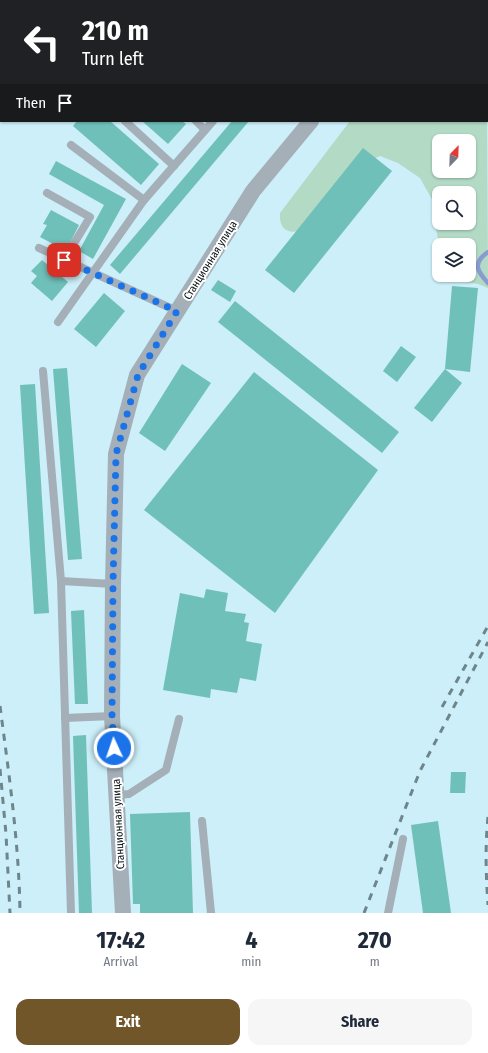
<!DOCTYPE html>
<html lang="en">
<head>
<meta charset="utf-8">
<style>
  :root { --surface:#fff; --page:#f6f6f7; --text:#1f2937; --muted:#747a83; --accent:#705628 }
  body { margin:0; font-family:"Fira Sans Condensed",sans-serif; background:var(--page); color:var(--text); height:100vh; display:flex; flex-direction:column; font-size:15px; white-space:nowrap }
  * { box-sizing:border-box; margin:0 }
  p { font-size:13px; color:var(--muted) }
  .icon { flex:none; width:22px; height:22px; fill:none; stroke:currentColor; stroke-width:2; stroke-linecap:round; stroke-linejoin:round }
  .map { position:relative; height:913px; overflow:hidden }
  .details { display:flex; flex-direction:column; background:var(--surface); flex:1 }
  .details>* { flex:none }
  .guide { position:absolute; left:0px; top:0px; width:488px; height:122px; box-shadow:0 1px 3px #0004; background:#202124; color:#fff; overflow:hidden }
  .needle { width:26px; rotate:23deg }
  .fabs { position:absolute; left:432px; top:134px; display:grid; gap:8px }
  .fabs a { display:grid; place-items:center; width:44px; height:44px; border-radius:8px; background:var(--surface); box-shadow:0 1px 3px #0004; font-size:20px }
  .pin { position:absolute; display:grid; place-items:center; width:34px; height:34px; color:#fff; margin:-17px; border-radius:8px; box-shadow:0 2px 6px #0006 }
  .me { position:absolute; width:44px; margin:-22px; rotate:357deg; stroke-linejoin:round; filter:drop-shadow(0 0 3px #0008) }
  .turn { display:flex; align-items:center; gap:14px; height:84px; padding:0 16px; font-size:18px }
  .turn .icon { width:52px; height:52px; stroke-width:2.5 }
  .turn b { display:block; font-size:28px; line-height:34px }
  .then { display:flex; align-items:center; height:38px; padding:0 16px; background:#0003; gap:8px; font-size:15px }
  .eta { display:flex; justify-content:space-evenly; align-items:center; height:68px; text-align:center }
  .eta b { font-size:24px; font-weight:700; line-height:28px }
  .primary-button { display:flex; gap:8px; margin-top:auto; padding:8px 16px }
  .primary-button a { flex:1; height:46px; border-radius:12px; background:var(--accent); color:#fff; font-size:16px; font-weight:700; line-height:46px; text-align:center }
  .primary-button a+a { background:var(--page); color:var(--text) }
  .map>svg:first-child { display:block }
  .green { fill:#b2dac5; fill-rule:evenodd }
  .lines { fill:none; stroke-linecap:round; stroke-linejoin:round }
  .stream { stroke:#8a9bcf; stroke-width:4.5 }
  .building { fill:#70c0ba }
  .lane { stroke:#a4afb8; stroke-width:8 }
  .street { stroke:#a4afb8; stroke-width:16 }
  .rail { stroke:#6d858b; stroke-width:3; stroke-dasharray:7 7; stroke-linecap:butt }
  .route { stroke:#1a73e8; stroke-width:7; stroke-dasharray:0 12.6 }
  .labels { text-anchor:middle; stroke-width:4; stroke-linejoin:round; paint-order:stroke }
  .street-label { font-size:11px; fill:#051013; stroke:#fff }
</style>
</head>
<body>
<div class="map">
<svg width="488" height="913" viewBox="0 0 488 913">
  <rect width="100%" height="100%" fill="#cceff9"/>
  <path class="green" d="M487,105L488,288L478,284L465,282L454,275H469V245H439L435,223L433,201L420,178L398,163L380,156L365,163L303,230C287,235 279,229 280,213L350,121H487ZM439,141H469V171H439ZM439,193H469V223H439Z"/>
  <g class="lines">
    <path class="stream" d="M488,252C472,263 477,271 488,283"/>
  </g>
  <g class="building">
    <polygon points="77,121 110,121 159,164 141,185 73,126"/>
    <polygon points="142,121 182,121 186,124 168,144"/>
    <polygon points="232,121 249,121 120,274 110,265"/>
    <polygon points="363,148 392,171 294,293 265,270"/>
    <polygon points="56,161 126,199 93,259 79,251 104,205 49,174"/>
    <polygon points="51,210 79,225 66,251 40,237 47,225 43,224"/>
    <polygon points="42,260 68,282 52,301 31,283 37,276 31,271"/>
    <polygon points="218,280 236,291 230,302 211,290"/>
    <polygon points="452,286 478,288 470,372 445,369"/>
    <polygon points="104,293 125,311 96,347 74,329"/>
    <polygon points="235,301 399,432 382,453 218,322"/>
    <polygon points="401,346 416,357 397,382 383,371"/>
    <polygon points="182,364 211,383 165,451 139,433"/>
    <polygon points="67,368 82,559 68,560 53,369"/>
    <polygon points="445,369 462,383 432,422 414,408"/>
    <polygon points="254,372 378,470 275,613 144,510"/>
    <polygon points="35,384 49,613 34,614 20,385"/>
    <polygon points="206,589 228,593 225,611 246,614 244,622 249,623 246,641 262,644 256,681 240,678 237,693 211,689 210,698 163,690 180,593 204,598"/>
    <polygon points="84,610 88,704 75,704 71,611"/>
    <polygon points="86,735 92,913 79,913 73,736"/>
    <polygon points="451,772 466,772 465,793 450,793"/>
    <polygon points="190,812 193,913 140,913 140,904 133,904 130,814"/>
    <polygon points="438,821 451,913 423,913 411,825"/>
  </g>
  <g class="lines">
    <g class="lane">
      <polyline points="210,0 211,1"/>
      <polyline points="125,121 174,166"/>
      <polyline points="196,121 205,130"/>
      <polyline points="71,145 144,200"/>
      <polyline points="47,193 90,217 64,260"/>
      <polyline points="39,248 177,311"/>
      <polyline points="58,322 144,200 213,121"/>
      <polyline points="43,371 61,581 71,913"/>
      <polyline points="61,581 113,584"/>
      <polyline points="65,718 112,716"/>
      <polyline points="117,795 129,794 166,770 179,719"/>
      <polyline points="202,821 211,913"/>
      <polyline points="388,913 403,839"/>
    </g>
    <g class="street">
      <polyline points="487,87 488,88"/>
      <polyline points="123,913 112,716 113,584 116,454 137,375 253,191 311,121"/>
    </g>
    <g class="rail">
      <polyline points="7,1 8,0"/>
      <polyline points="0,27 1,23"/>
      <path d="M0,706C9,775 19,843 20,913"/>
      <polyline points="442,707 488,626"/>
      <polyline points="0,769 6,834 10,913"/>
      <path d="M488,817C485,846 486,876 488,905"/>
      <polyline points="364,913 420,771 488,642"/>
    </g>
  </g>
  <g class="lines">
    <polyline class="route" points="64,260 177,311 138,375 116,454 113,584 112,716 114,748"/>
  </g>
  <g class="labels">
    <g class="street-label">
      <text transform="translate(210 260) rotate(-58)" y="4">Станционная улица</text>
      <text transform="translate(118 824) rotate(-93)" y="4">Станционная улица</text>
    </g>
  </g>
</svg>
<div class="fabs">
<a><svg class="needle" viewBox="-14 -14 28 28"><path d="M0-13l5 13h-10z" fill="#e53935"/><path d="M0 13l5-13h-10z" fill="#747a83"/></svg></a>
<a><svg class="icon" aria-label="search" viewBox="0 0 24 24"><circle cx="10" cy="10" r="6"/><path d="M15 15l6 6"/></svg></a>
<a><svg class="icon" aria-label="layers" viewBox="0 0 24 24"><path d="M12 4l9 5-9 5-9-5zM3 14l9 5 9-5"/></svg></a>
</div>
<div class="pin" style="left:64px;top:260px;background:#d93025"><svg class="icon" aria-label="arrive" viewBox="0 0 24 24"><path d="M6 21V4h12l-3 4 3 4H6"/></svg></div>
<svg class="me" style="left:114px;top:748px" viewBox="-20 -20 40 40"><circle r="17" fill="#1a73e8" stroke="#fff" stroke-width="3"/><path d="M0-11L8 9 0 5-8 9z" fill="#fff"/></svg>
<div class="guide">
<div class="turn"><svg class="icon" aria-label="left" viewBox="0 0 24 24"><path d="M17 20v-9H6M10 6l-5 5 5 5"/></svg><div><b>210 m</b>Turn left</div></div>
<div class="then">Then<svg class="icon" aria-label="arrive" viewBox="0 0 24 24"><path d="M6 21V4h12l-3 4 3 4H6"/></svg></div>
</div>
</div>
<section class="details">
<div class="eta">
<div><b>17:42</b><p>Arrival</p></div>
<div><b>4</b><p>min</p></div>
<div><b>270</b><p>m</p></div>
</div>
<div class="primary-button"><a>Exit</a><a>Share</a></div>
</section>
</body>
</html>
